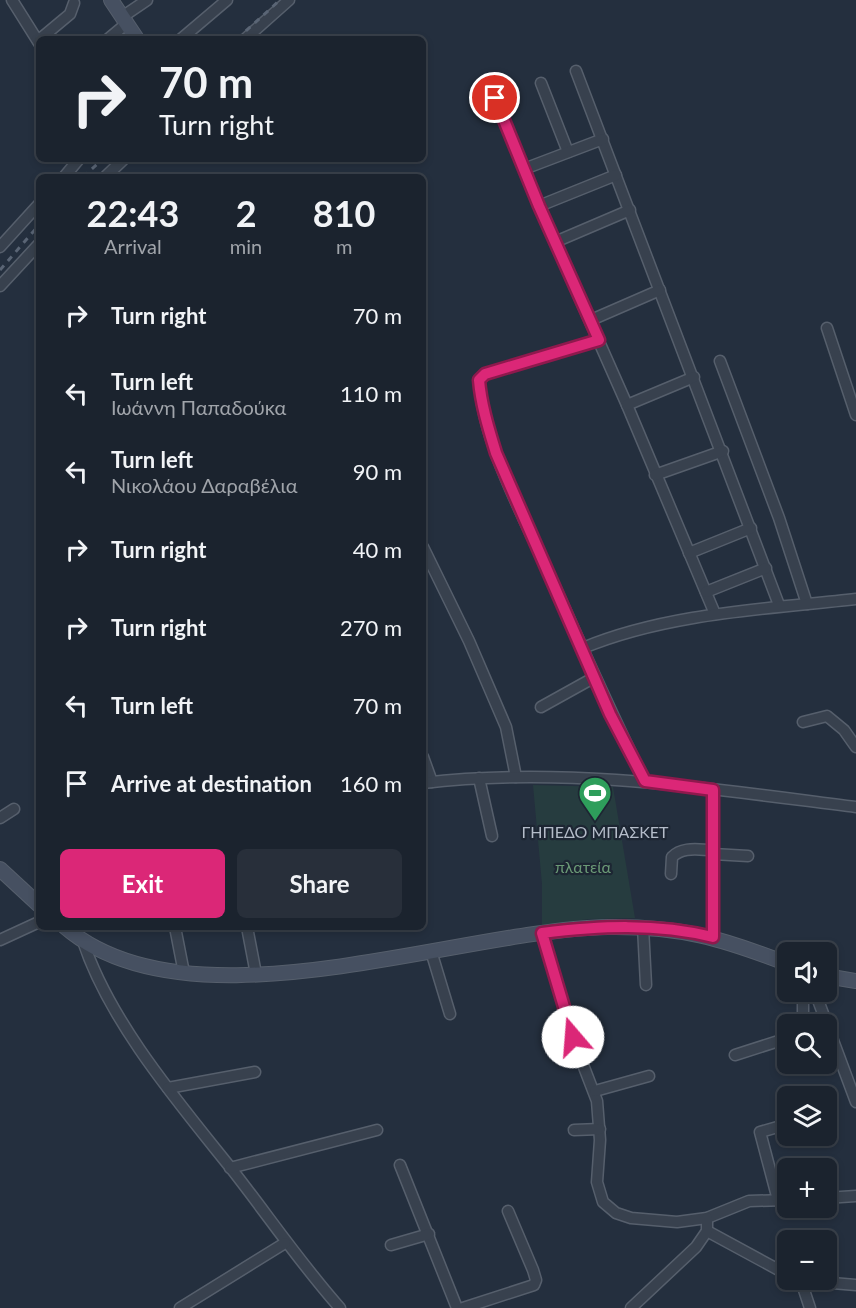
<!DOCTYPE html>
<html lang="en">
<head>
<meta charset="utf-8">
<style>
  :root { --surface:#1b232e; --page:#282f3a; --text:#f1f3f6; --muted:#a0a4aa; --line:#39404a; --accent:#db2777 }
  body { margin:0; font-family:Lato,sans-serif; background:var(--page); color:var(--text); height:100vh; display:flex; flex-direction:column; font-size:22px; white-space:nowrap }
  * { box-sizing:border-box; margin:0 }
  p { font-size:20px; color:var(--muted) }
  .icon { flex:none; width:33px; height:33px; fill:none; stroke:currentColor; stroke-width:2; stroke-linecap:round; stroke-linejoin:round }
  .map { position:relative; flex:1; overflow:hidden }
  .drawer { position:absolute; left:36px; top:174px; width:390px; height:756px; display:flex; flex-direction:column; background:var(--surface); border-radius:9px; box-shadow:0 3px 9px #0003,0 0 0 2px var(--line) }
  .drawer>* { flex:none }
  .top-card { position:absolute; left:36px; top:36px; width:390px; height:126px; border-radius:9px; box-shadow:0 3px 9px #0003,0 0 0 2px var(--line); background:#1b232e; color:var(--text); overflow:hidden }
  .fabs { position:absolute; left:777px; top:942px; display:grid; gap:12px }
  .fabs a { display:grid; place-items:center; width:60px; height:60px; border-radius:9px; background:var(--surface); box-shadow:0 3px 9px #0003,0 0 0 2px var(--line); font-size:30px }
  .pin { position:absolute; display:grid; place-items:center; width:51px; height:51px; color:#fff; margin:-26px; border:3px solid #fff; border-radius:50%; box-shadow:0 2px 6px #0007 }
  .me { position:absolute; width:66px; margin:-33px; rotate:342deg; stroke-linejoin:round; filter:drop-shadow(0 0 4px #0008) }
  .turn { display:flex; align-items:center; gap:21px; height:126px; padding:0 24px; font-size:27px }
  .turn .icon { width:78px; height:78px; stroke-width:2.5 }
  .turn b { display:block; font-size:42px; line-height:51px }
  .eta { display:flex; justify-content:space-evenly; align-items:center; height:102px; text-align:center }
  .eta b { font-size:36px; font-weight:700; line-height:42px }
  .cta { display:flex; gap:12px; margin-top:auto; padding:12px 24px }
  .cta a { flex:1; height:69px; border-radius:9px; background:var(--accent); color:#fff; font-size:24px; font-weight:700; line-height:69px; text-align:center }
  .cta a+a { background:var(--page); color:var(--text) }
  ul { padding:0; list-style:none }
  li { display:flex; align-items:center; gap:18px; height:78px; padding:0 24px }
  li div { flex:1 }
  li b { display:block; font-size:22px }
  li em { font-style:normal }
  .map>svg:first-child { display:block }
  .green { fill:#263c3f }
  .lines { fill:none; stroke-linecap:round; stroke-linejoin:round }
  .street-casing { stroke:#565f6c; stroke-width:13 }
  .secondary-casing { stroke:#565f6c; stroke-width:16 }
  .street { stroke:#38414e; stroke-width:10 }
  .secondary { stroke:#465061; stroke-width:14 }
  .rail { stroke:#5a6575; stroke-width:3; stroke-dasharray:6 6; stroke-linecap:butt }
  .route-casing { stroke:#8e194d; stroke-width:15 }
  .route { stroke:#db2777; stroke-width:10 }
  .labels { text-anchor:middle; stroke-width:4.5; stroke-linejoin:round; paint-order:stroke }
  .poi-label { font-size:16px; fill:#b4bcc9; stroke:#1d2633 }
  .park-label { font-size:16px; fill:#6b9a76; stroke:#1d2633 }
</style>
</head>
<body>
<div class="map">
<svg width="856" height="1308" viewBox="0 0 856 1308">
  <rect width="100%" height="100%" fill="#242f3e"/>
  <polygon class="green" points="533,785 613,787 635,918 590,919 542,925 542,884"/>
  <g class="lines">
    <g class="street-casing">
      <g id="street">
        <polyline points="12,0 39,43"/>
        <polyline points="122,17 147,0"/>
        <polyline points="40,39 70,14 74,3"/>
        <polyline points="108,39 126,24"/>
        <polyline points="181,39 227,0"/>
        <polyline points="245,39 289,0"/>
        <polyline points="576,71 779,605"/>
        <polyline points="541,83 568,152"/>
        <polyline points="495,98 539,206 627,405 715,614"/>
        <polyline points="524,169 603,139"/>
        <polyline points="64,177 79,159"/>
        <polyline points="105,177 124,159"/>
        <polyline points="539,206 616,175"/>
        <polyline points="555,242 630,210"/>
        <polyline points="0,247 39,204"/>
        <polyline points="0,286 39,244"/>
        <polyline points="591,320 660,290"/>
        <polyline points="827,328 856,415"/>
        <path d="M599,340L485,374L479,380C483,442 520,509 545,565C578,637 609,710 645,781"/>
        <polyline points="720,361 779,518 807,604"/>
        <polyline points="627,405 694,377"/>
        <polyline points="655,475 723,451"/>
        <polyline points="423,547 469,641 506,727 516,777"/>
        <polyline points="689,553 751,528"/>
        <polyline points="706,592 766,568"/>
        <path d="M583,648C667,613 767,609 856,599"/>
        <polyline points="541,707 595,677"/>
        <polyline points="803,722 827,716 844,730 856,747"/>
        <polyline points="423,757 432,782"/>
        <polyline points="479,778 492,836"/>
        <path d="M423,783C568,766 712,789 856,807"/>
        <polyline points="713,790 713,937"/>
        <polyline points="0,818 14,809"/>
        <polyline points="713,854 748,856"/>
        <path d="M671,874L672,857C683,846 699,850 713,850"/>
        <polyline points="175,927 184,973"/>
        <polyline points="247,927 256,974"/>
        <polyline points="643,927 646,985"/>
        <polyline points="542,933 577,1049 597,1101 600,1140 597,1182 603,1202 616,1213 631,1218 677,1222 707,1218 749,1201 788,1200"/>
        <polyline points="0,940 39,922"/>
        <path d="M83,941C109,1021 178,1102 230,1167C267,1214 300,1263 340,1308"/>
        <polyline points="431,951 450,1014"/>
        <polyline points="803,992 803,1024"/>
        <polyline points="815,992 856,1102"/>
        <polyline points="735,1055 788,1038"/>
        <polyline points="168,1088 255,1072"/>
        <polyline points="595,1091 649,1076"/>
        <polyline points="574,1130 600,1129"/>
        <polyline points="400,1165 457,1308"/>
        <polyline points="230,1168 377,1130"/>
        <polyline points="826,1198 856,1196"/>
        <polyline points="778,1200 760,1132 788,1124"/>
        <polyline points="707,1231 788,1275"/>
        <polyline points="391,1245 429,1234"/>
        <polyline points="797,1280 856,1285"/>
        <polyline points="801,1281 810,1308"/>
        <polyline points="180,1308 285,1243"/>
        <polyline points="463,1308 534,1285 536,1280 533,1270 508,1211"/>
        <polyline points="631,1308 696,1247 707,1231 707,1218"/>
      </g>
    </g>
    <g class="secondary-casing">
      <g id="secondary">
        <polyline points="111,0 137,39"/>
        <polyline points="0,869 39,905"/>
        <path d="M65,927C189,1034 457,930 608,927C680,926 721,938 788,964"/>
        <polyline points="826,976 856,981"/>
      </g>
    </g>
    <use href="#street" class="street"/>
    <use href="#secondary" class="secondary"/>
    <g class="rail">
      <polyline points="237,39 280,0"/>
      <polyline points="83,177 103,159"/>
      <polyline points="0,270 39,225"/>
    </g>
  </g>
  <g class="lines">
    <g class="route-casing">
      <path id="route" d="M495,98L539,206L599,340L485,374L479,380C481,405 489,430 496,453L610,714L645,781L713,790V937C656,923 600,926 542,933L573,1037"/>
    </g>
    <use href="#route" class="route"/>
  </g>
  <defs>
    <g id="stadium-pin" transform="scale(1.725)"><path d="M0 17L-7.5 6A9.5 9.5 0 1 1 7.5 6Z" fill="#2e9e5b" stroke="#1d2633"/><path d="M0-5a6.5 5 0 1 0 0 10a6.5 5 0 1 0 0-10ZM-3.5-1.8h7v3.6h-7Z" fill="#fff"/></g>
  </defs>
  <g fill-rule="evenodd">
    <use href="#stadium-pin" x="595" y="793"/>
  </g>
  <g class="labels">
    <g class="poi-label">
      <text x="595" y="838">ΓΗΠΕΔΟ ΜΠΑΣΚΕΤ</text>
    </g>
    <g class="park-label">
      <text x="583" y="873">πλατεία</text>
    </g>
  </g>
</svg>
<div class="fabs">
<a><svg class="icon" aria-label="sound" viewBox="0 0 24 24"><path d="M4 9h4l5-4v14l-5-4H4zM17 9q2 3 0 6"/></svg></a>
<a><svg class="icon" aria-label="search" viewBox="0 0 24 24"><circle cx="10" cy="10" r="6"/><path d="M15 15l6 6"/></svg></a>
<a><svg class="icon" aria-label="layers" viewBox="0 0 24 24"><path d="M12 4l9 5-9 5-9-5zM3 14l9 5 9-5"/></svg></a>
<a>+</a>
<a>−</a>
</div>
<div class="pin" style="left:495px;top:98px;background:#d93025"><svg class="icon" aria-label="arrive" viewBox="0 0 24 24"><path d="M6 21V4h12l-3 4 3 4H6"/></svg></div>
<svg class="me" style="left:573px;top:1037px" viewBox="-20 -20 40 40"><circle r="19" fill="#fff"/><path d="M0-13L10 11 0 6-10 11z" fill="#db2777"/></svg>
<div class="top-card">
<div class="turn"><svg class="icon" aria-label="right" viewBox="0 0 24 24"><path d="M7 20v-9h11M14 6l5 5-5 5"/></svg><div><b>70 m</b>Turn right</div></div>
</div>
<section class="drawer">
<div class="eta">
<div><b>22:43</b><p>Arrival</p></div>
<div><b>2</b><p>min</p></div>
<div><b>810</b><p>m</p></div>
</div>
<ul>
<li><svg class="icon" aria-label="right" viewBox="0 0 24 24"><path d="M7 20v-9h11M14 6l5 5-5 5"/></svg><div><b>Turn right</b></div><em>70 m</em></li>
<li><svg class="icon" aria-label="left" viewBox="0 0 24 24"><path d="M17 20v-9H6M10 6l-5 5 5 5"/></svg><div><b>Turn left</b><p>Ιωάννη Παπαδούκα</p></div><em>110 m</em></li>
<li><svg class="icon" aria-label="left" viewBox="0 0 24 24"><path d="M17 20v-9H6M10 6l-5 5 5 5"/></svg><div><b>Turn left</b><p>Νικολάου Δαραβέλια</p></div><em>90 m</em></li>
<li><svg class="icon" aria-label="right" viewBox="0 0 24 24"><path d="M7 20v-9h11M14 6l5 5-5 5"/></svg><div><b>Turn right</b></div><em>40 m</em></li>
<li><svg class="icon" aria-label="right" viewBox="0 0 24 24"><path d="M7 20v-9h11M14 6l5 5-5 5"/></svg><div><b>Turn right</b></div><em>270 m</em></li>
<li><svg class="icon" aria-label="left" viewBox="0 0 24 24"><path d="M17 20v-9H6M10 6l-5 5 5 5"/></svg><div><b>Turn left</b></div><em>70 m</em></li>
<li><svg class="icon" aria-label="arrive" viewBox="0 0 24 24"><path d="M6 21V4h12l-3 4 3 4H6"/></svg><div><b>Arrive at destination</b></div><em>160 m</em></li>
</ul>
<div class="cta"><a>Exit</a><a>Share</a></div>
</section>
</div>
</body>
</html>
